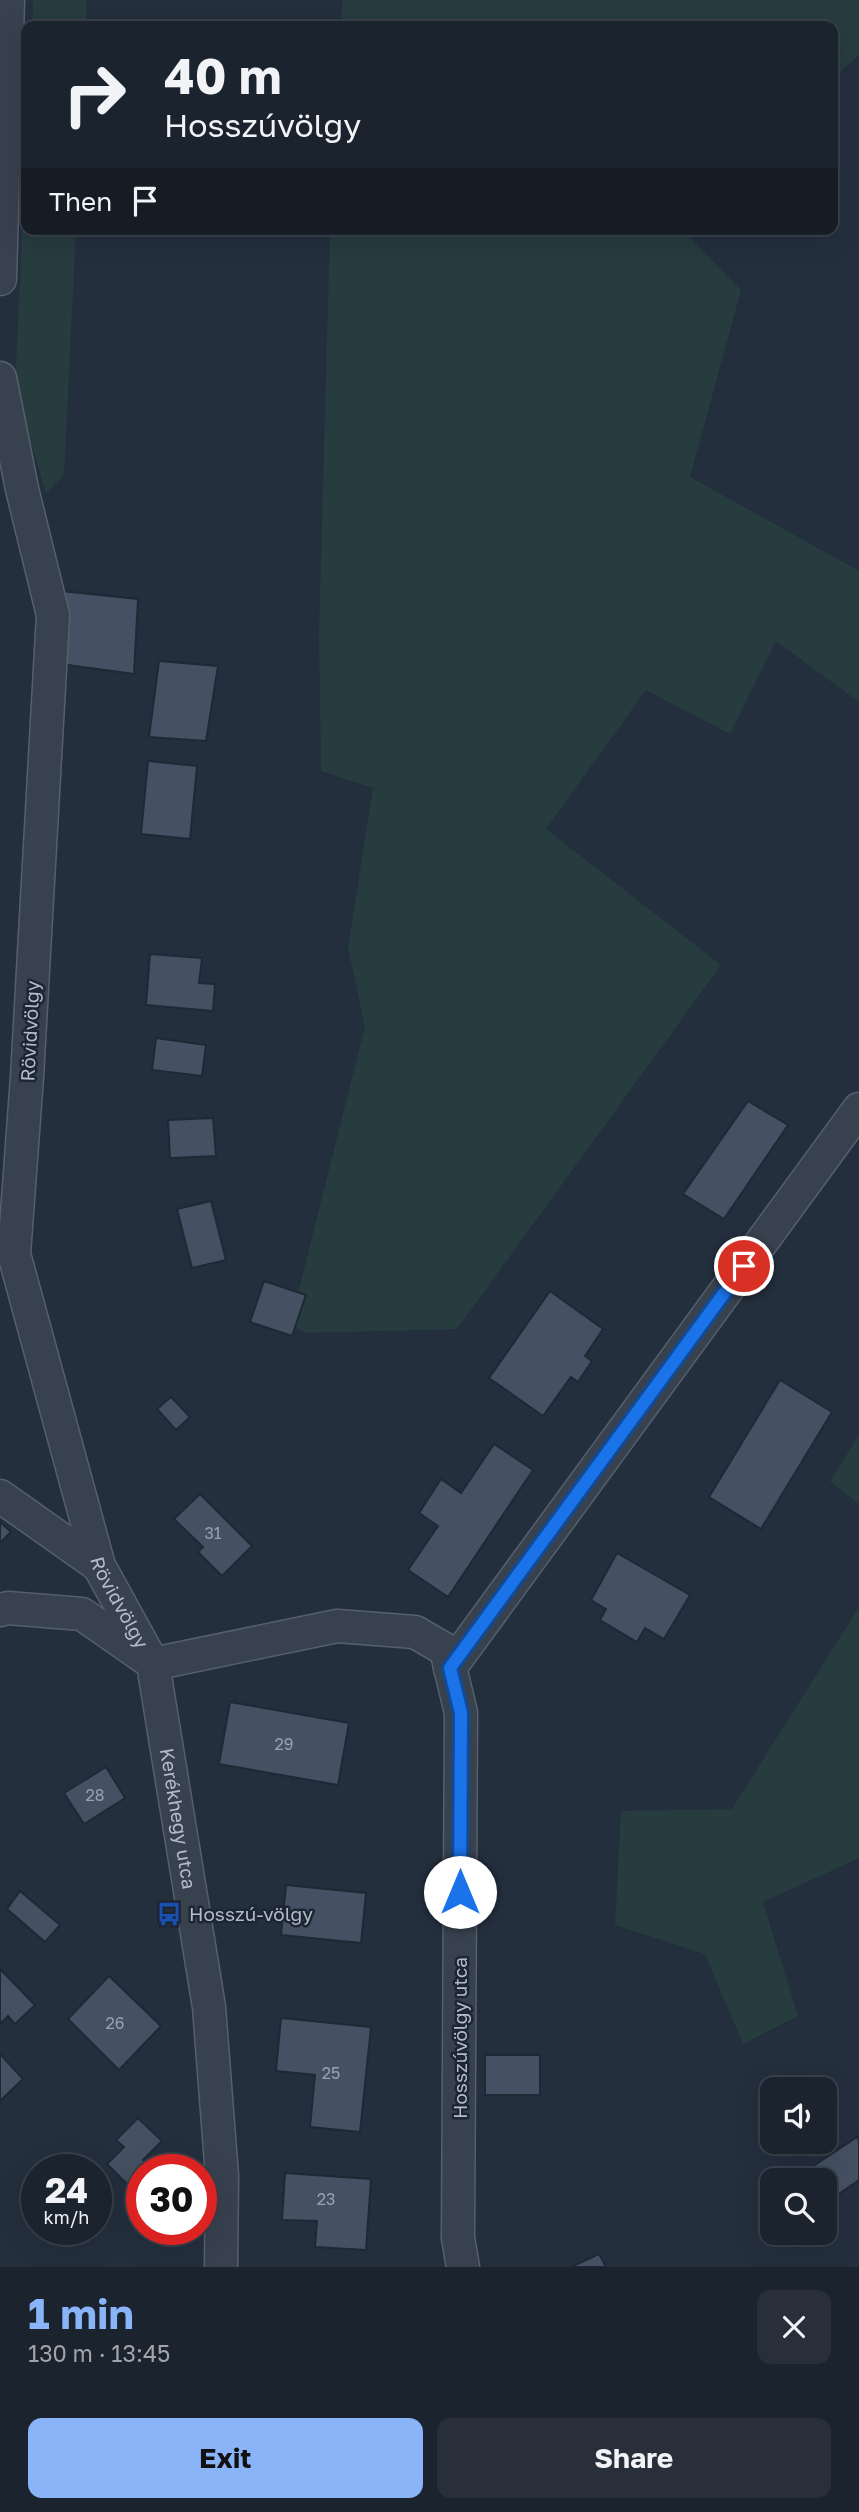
<!DOCTYPE html>
<html lang="en">
<head>
<meta charset="utf-8">
<style>
  :root { --surface:#1b232e; --page:#282f3a; --text:#f1f3f6; --muted:#a0a4aa; --line:#39404a; --accent:#8ab4f8 }
  body { margin:0; font-family:"Golos Text",sans-serif; background:var(--page); color:var(--text); height:100vh; display:flex; flex-direction:column; font-size:26px; white-space:nowrap }
  * { box-sizing:border-box; margin:0 }
  p { font-size:23px; color:var(--muted) }
  .icon { flex:none; width:38px; height:38px; fill:none; stroke:currentColor; stroke-width:2; stroke-linecap:round; stroke-linejoin:round }
  .map { position:relative; height:2267px; overflow:hidden }
  .panel { display:flex; flex-direction:column; background:var(--surface); flex:1 }
  .panel>* { flex:none }
  .banner { position:absolute; left:21px; top:21px; width:817px; height:214px; border-radius:14px; box-shadow:0 7px 28px #0002,0 0 0 2px var(--line); background:#1b232e; color:var(--text); overflow:hidden }
  .buttons { position:absolute; left:760px; top:2077px; display:grid; gap:14px }
  .buttons a { display:grid; place-items:center; width:77px; height:77px; border-radius:14px; background:var(--surface); box-shadow:0 7px 28px #0002,0 0 0 2px var(--line); font-size:35px }
  .speed { position:absolute; left:21px; top:2154px; display:flex; gap:14px; font-size:35px; font-weight:700; text-align:center }
  .speed>* { display:grid; place-content:center; width:91px; height:91px; border-radius:50%; background:var(--surface); box-shadow:0 7px 28px #0002,0 0 0 2px var(--line); line-height:1 }
  .speed small { font-size:18px; font-weight:400 }
  .speed .limit { border:10px solid #d22; background:#fff; color:#111 }
  .pin { position:absolute; display:grid; place-items:center; width:60px; height:60px; color:#fff; margin:-30px; border:4px solid #fff; border-radius:50%; box-shadow:0 2px 7px #0007 }
  .me { position:absolute; width:77px; margin:-38px; rotate:0deg; stroke-linejoin:round; filter:drop-shadow(0 0 5px #0008) }
  .turn { display:flex; align-items:center; gap:24px; height:147px; padding:0 28px; font-size:32px }
  .turn .icon { width:91px; height:91px; stroke-width:2.5 }
  .turn b { display:block; font-size:49px; line-height:60px }
  .then { display:flex; align-items:center; height:66px; padding:0 28px; background:#0003; gap:14px; font-size:26px }
  .round { display:grid; place-items:center; flex:none; width:74px; height:74px; border-radius:14px; background:var(--page) }
  .head { display:flex; align-items:center; justify-content:space-between; height:119px; padding:0 28px }
  h1 { font-size:42px; font-weight:700; line-height:52px; color:var(--accent) }
  .action { display:flex; gap:14px; margin-top:auto; padding:14px 28px }
  .action a { flex:1; height:80px; border-radius:14px; background:var(--accent); color:#111; font-size:28px; font-weight:700; line-height:80px; text-align:center }
  .action a+a { background:var(--page); color:var(--text) }
  .map>svg:first-child { display:block }
  .green { fill:#263c3f }
  .building { fill:#455162; stroke:#1f2835; stroke-width:2 }
  .lines { fill:none; stroke-linecap:round; stroke-linejoin:round }
  .minor-casing { stroke:#565f6c; stroke-width:35 }
  .minor { stroke:#38414e; stroke-width:32 }
  .route-casing { stroke:#114b97; stroke-width:18 }
  .route { stroke:#1a73e8; stroke-width:12 }
  .labels { text-anchor:middle; stroke-width:5; stroke-linejoin:round; paint-order:stroke }
  .number-label { font-size:16px; fill:#98a1af }
  .street-label { font-size:19px; fill:#b4bcc9; stroke:#1d2633 }
  .poi-label { font-size:19px; fill:#b4bcc9; stroke:#1d2633; text-anchor:start }
</style>
</head>
<body>
<div class="map">
<svg width="859" height="2267" viewBox="0 0 859 2267">
  <rect width="100%" height="100%" fill="#242f3e"/>
  <g class="green">
    <polygon points="33,0 87,0 86,26 32,26"/>
    <polygon points="343,0 859,0 859,55 833,79 833,26 340,26"/>
    <polygon points="26,144 26,229 76,229 64,475 46,493 15,389"/>
    <polygon points="330,229 681,229 741,290 690,477 859,571 859,702 776,641 730,734 646,690 546,829 721,965 457,1329 307,1333 290,1325 365,1027 348,948 373,788 321,771 319,634"/>
    <polygon points="859,1435 859,1504 830,1481"/>
    <polygon points="859,1607 859,1858 763,1902 798,2016 743,2044 705,1954 615,1925 621,1811 732,1809"/>
  </g>
  <g class="building">
    <polygon points="61,591 138,599 134,674 53,663"/>
    <polygon points="159,661 218,666 206,741 149,737"/>
    <polygon points="148,761 197,766 190,839 141,834"/>
    <polygon points="150,954 202,958 199,983 215,984 213,1011 146,1005"/>
    <polygon points="156,1038 206,1045 202,1076 152,1070"/>
    <polygon points="748,1101 788,1125 724,1219 683,1194"/>
    <polygon points="213,1118 216,1156 170,1158 168,1120"/>
    <polygon points="211,1201 226,1260 192,1268 177,1209"/>
    <polygon points="264,1281 306,1295 292,1336 250,1322"/>
    <polygon points="550,1291 603,1329 585,1356 592,1361 578,1382 571,1377 543,1416 489,1378"/>
    <polygon points="780,1380 832,1412 761,1529 709,1497"/>
    <polygon points="171,1397 190,1417 176,1430 157,1409"/>
    <polygon points="494,1444 533,1470 448,1597 408,1570 438,1526 419,1513 441,1479 461,1493"/>
    <polygon points="200,1494 252,1546 222,1576 198,1552 203,1547 174,1519"/>
    <polygon points="0,1522 11,1532 0,1543"/>
    <polygon points="617,1553 690,1595 664,1639 645,1628 637,1642 600,1620 606,1609 591,1600"/>
    <polygon points="230,1702 349,1723 338,1785 219,1764"/>
    <polygon points="106,1767 125,1798 84,1824 64,1793"/>
    <polygon points="286,1885 366,1893 361,1943 281,1935"/>
    <polygon points="20,1891 60,1925 45,1942 7,1909"/>
    <polygon points="0,1969 35,2005 15,2024 8,2016 0,2024"/>
    <polygon points="109,1976 161,2026 119,2070 68,2019"/>
    <polygon points="281,2018 371,2027 360,2132 310,2127 315,2075 276,2071"/>
    <polygon points="0,2054 23,2079 0,2101"/>
    <rect x="485" y="2055" width="55" height="40"/>
    <polygon points="138,2118 162,2141 143,2160 153,2170 142,2170 142,2185 135,2192 107,2164 124,2147 116,2140"/>
    <polygon points="857,2137 859,2140 859,2180 830,2200 824,2192 824,2180 817,2180 809,2169"/>
    <polygon points="285,2173 371,2179 366,2250 315,2247 317,2221 282,2220"/>
    <polygon points="599,2254 606,2267 571,2267"/>
  </g>
  <g class="lines">
    <g class="minor-casing">
      <g id="minor">
        <polyline points="0,279 8,0"/>
        <path id="s1" d="M0,378L22,489L53,615L27,1077L14,1254L99,1566L153,1664L209,2007L222,2176L221,2267"/>
        <polyline points="0,1496 99,1566"/>
        <polyline points="0,1610 8,1608 82,1614 145,1658"/>
        <polyline points="153,1664 337,1626 415,1632 446,1650 461,1713 458,2238 463,2267"/>
        <polyline points="450,1668 859,1109"/>
      </g>
    </g>
    <use href="#minor" class="minor"/>
  </g>
  <g class="lines">
    <g class="route-casing">
      <polyline id="route" points="460,1892 461,1713 450,1668 744,1266"/>
    </g>
    <use href="#route" class="route"/>
  </g>
  <defs>
    <g id="bus-bare" transform="scale(1.89)"><path d="M-5-6H5V4H4V6H2V4H-2V6H-4V4H-5ZM-3.5-4V0h7V-4ZM-3.5 1.2v1.5H-2V1.2ZM2 1.2v1.5H3.5V1.2Z" fill="#1a4fb4" stroke="#1d2633" stroke-width="2.5" paint-order="stroke"/></g>
  </defs>
  <g fill-rule="evenodd">
    <use href="#bus-bare" x="169" y="1914"/>
  </g>
  <g class="labels">
    <g class="number-label">
      <text x="213" y="1539">31</text>
      <text x="284" y="1750">29</text>
      <text x="95" y="1801">28</text>
      <text x="115" y="2029">26</text>
      <text x="331" y="2079">25</text>
      <text x="326" y="2205">23</text>
    </g>
    <g class="street-label">
      <text transform="translate(30 1031) rotate(-87)" y="7">Rövidvölgy</text>
      <text dy="7" stroke="none"><textPath href="#s1" startOffset="1248">Rövidvölgy</textPath></text>
      <text dy="7" stroke="none"><textPath href="#s1" startOffset="1475">Kerékhegy utca</textPath></text>
      <text transform="translate(460 2038) rotate(-90)" y="7">Hosszúvölgy utca</text>
    </g>
    <g class="poi-label">
      <text x="189" y="1921">Hosszú-völgy</text>
    </g>
  </g>
</svg>
<div class="buttons">
<a><svg class="icon" aria-label="sound" viewBox="0 0 24 24"><path d="M4 9h4l5-4v14l-5-4H4zM17 9q2 3 0 6"/></svg></a>
<a><svg class="icon" aria-label="search" viewBox="0 0 24 24"><circle cx="10" cy="10" r="6"/><path d="M15 15l6 6"/></svg></a>
</div>
<div class="speed"><div>24<small>km/h</small></div><div class="limit">30</div></div>
<div class="pin" style="left:744px;top:1266px;background:#d93025"><svg class="icon" aria-label="arrive" viewBox="0 0 24 24"><path d="M6 21V4h12l-3 4 3 4H6"/></svg></div>
<svg class="me" style="left:460px;top:1892px" viewBox="-20 -20 40 40"><circle r="19" fill="#fff"/><path d="M0-13L10 11 0 6-10 11z" fill="#1a73e8"/></svg>
<div class="banner">
<div class="turn"><svg class="icon" aria-label="right" viewBox="0 0 24 24"><path d="M7 20v-9h11M14 6l5 5-5 5"/></svg><div><b>40 m</b>Hosszúvölgy</div></div>
<div class="then">Then<svg class="icon" aria-label="arrive" viewBox="0 0 24 24"><path d="M6 21V4h12l-3 4 3 4H6"/></svg></div>
</div>
</div>
<section class="panel">
<div class="head"><div><h1>1 min</h1><p>130 m · 13:45</p></div><a class="round"><svg class="icon" aria-label="close" viewBox="0 0 24 24"><path d="M6 6l12 12M18 6L6 18"/></svg></a></div>
<div class="action"><a>Exit</a><a>Share</a></div>
</section>
</body>
</html>
